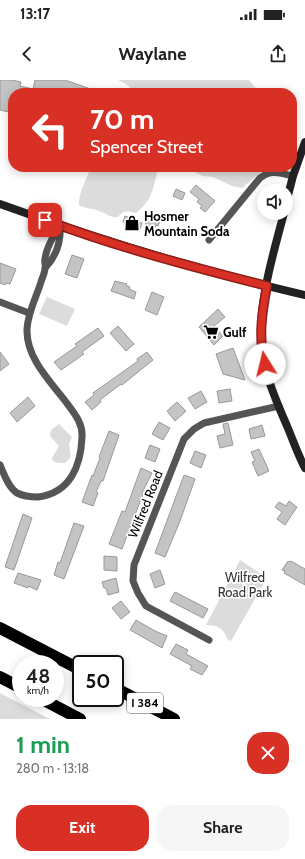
<!DOCTYPE html>
<html lang="en">
<head>
<meta charset="utf-8">
<style>
  :root { --surface:#fff; --page:#f6f6f6; --text:#222; --muted:#767676; --accent:#d93025 }
  body { margin:0; font-family:Cabin,sans-serif; background:var(--page); color:var(--text); height:100vh; display:flex; flex-direction:column; font-size:15px; white-space:nowrap }
  * { box-sizing:border-box; margin:0 }
  p { font-size:13px; color:var(--muted) }
  .icon { flex:none; width:22px; height:22px; fill:none; stroke:currentColor; stroke-width:2; stroke-linecap:round; stroke-linejoin:round }
  .map { position:relative; height:639px; overflow:hidden }
  .side { display:flex; flex-direction:column; background:var(--surface); flex:1 }
  .side>* { flex:none }
  .top-card { position:absolute; left:8px; top:8px; width:289px; height:84px; border-radius:16px; box-shadow:0 2px 10px #0003; background:#d93025; color:#fff; overflow:hidden }
  .tools { position:absolute; left:257px; top:104px; display:grid; gap:8px }
  .tools a { display:grid; place-items:center; width:36px; height:36px; border-radius:50%; background:var(--surface); box-shadow:0 2px 10px #0003; font-size:20px }
  .speed { position:absolute; left:12px; top:575px; display:flex; gap:8px; font-size:20px; font-weight:700; text-align:center }
  .speed>* { display:grid; place-content:center; width:52px; height:52px; border-radius:50%; background:var(--surface); box-shadow:0 2px 10px #0003; line-height:1 }
  .speed small { font-size:10px; font-weight:400 }
  .speed .limit { border:2px solid #111; border-radius:6px; background:#fff; color:#111 }
  .pin { position:absolute; display:grid; place-items:center; width:34px; height:34px; color:#fff; margin:-17px; border-radius:8px; box-shadow:0 2px 6px #0006 }
  .me { position:absolute; width:44px; margin:-22px; rotate:351deg; stroke-linejoin:round; filter:drop-shadow(0 0 3px #0008) }
  .turn { display:flex; align-items:center; gap:14px; height:84px; padding:0 16px; font-size:18px }
  .turn .icon { width:52px; height:52px; stroke-width:2.5 }
  .turn b { display:block; font-size:28px; line-height:34px }
  .round { display:grid; place-items:center; flex:none; width:42px; height:42px; border-radius:16px; background:var(--page) }
  .head { display:flex; align-items:center; justify-content:space-between; height:68px; padding:0 16px }
  h1 { font-size:24px; font-weight:800; line-height:30px; color:#1e9e55 }
  .cta { display:flex; gap:8px; margin-top:auto; padding:8px 16px }
  .cta a { flex:1; height:46px; border-radius:16px; background:var(--accent); color:#fff; font-size:16px; font-weight:800; line-height:46px; text-align:center }
  .cta a+a { background:var(--page); color:var(--text) }
  .status { display:flex; justify-content:space-between; align-items:center; height:28px; padding:0 20px; background:var(--surface); direction:ltr }
  .status svg { height:11px; fill:currentColor }
  header { display:flex; justify-content:space-between; align-items:center; height:52px; padding:0 16px; background:var(--surface); font-size:18px; font-weight:800 }
  .map>svg:first-child { display:block }
  .green { fill:#dcdcdc }
  .building { fill:#c4c4c4; stroke:#999 }
  .lines { fill:none; stroke-linecap:round; stroke-linejoin:round }
  .street { stroke:#555; stroke-width:7 }
  .secondary { stroke:#222; stroke-width:8 }
  .highway { stroke:#000; stroke-width:12 }
  .route-casing { stroke:#8d1f18; stroke-width:10 }
  .route { stroke:#d93025; stroke-width:7 }
  .labels { text-anchor:middle; stroke-width:3.5; stroke-linejoin:round; paint-order:stroke }
  .shield { fill:#fff; stroke:#4c4c4c; stroke-width:1 }
  .shield-label { font-size:12px; font-weight:bold; fill:#000 }
  .poi-label { font-size:13px; font-weight:bold; fill:#000; stroke:#fff; text-anchor:start }
  .street-label { font-size:13px; fill:#000; stroke:#fff }
  .park-label { font-size:13px; fill:#333; stroke:#fff }
</style>
</head>
<body>
<div class="status"><b>13:17</b><svg viewBox="0 0 49 12"><path d="M0 12V9h3v3zM5 12V6h3v6zM10 12V3h3v9zM15 12V0h3v12zM26 1h20v11H26zM47 4h2v5h-2z"/></svg></div>
<header><svg class="icon" aria-label="back" viewBox="0 0 24 24"><path d="M15 5l-7 7 7 7"/></svg>Waylane<svg class="icon" aria-label="share" viewBox="0 0 24 24"><path d="M12 15V3M7 8l5-5 5 5M5 13v7h14v-7"/></svg></header>
<div class="map">
<svg width="305" height="639" viewBox="0 0 305 639">
  <rect width="100%" height="100%" fill="#fff"/>
  <g class="green">
    <path d="M118,0H249L260,13H132C132,6 124,3 118,0Z"/>
    <path d="M91,87H160C156,92 157,95 155,101C153,113 146,126 136,133C128,131 123,130 118,137C110,138 106,133 99,131C92,128 86,129 79,125C78,114 87,98 91,87Z"/>
    <polygon points="184,87 267,87 242,108 232,106 213,97 203,96"/>
    <polygon points="47,217 75,229 67,246 39,234"/>
    <polygon points="59,344 72,357 69,364 71,377 65,383 58,383 53,381 52,378 59,366 50,356 51,350"/>
    <path d="M240,480L267,498L231,561L227,559C224,548 217,545 206,545Z"/>
    <polygon points="0,613 50,639 0,639"/>
  </g>
  <g class="building">
    <polygon points="0,0 12,0 21,2 20,6 33,9 35,0 65,0 99,12 13,13 13,33 0,30"/>
    <polygon points="196,105 215,121 205,132 200,128 202,126 197,122 199,119 190,112"/>
    <polygon points="176,109 185,113 182,120 173,116"/>
    <polygon points="151,132 162,136 158,146 156,145 154,149 145,145"/>
    <polygon points="125,136 142,143 140,149 123,142"/>
    <polygon points="72,175 84,179 77,198 65,194"/>
    <polygon points="0,183 16,189 10,204 6,203 5,205 0,203"/>
    <polygon points="115,201 127,204 126,205 130,207 129,209 136,212 134,219 111,211"/>
    <polygon points="152,212 164,217 157,235 145,230"/>
    <polygon points="218,229 225,237 214,246 223,256 214,265 199,247"/>
    <polygon points="118,246 134,264 126,271 110,253"/>
    <polygon points="98,248 104,256 82,272 84,274 61,290 54,282 77,266 75,264"/>
    <polygon points="233,268 245,300 223,294 216,274"/>
    <polygon points="0,272 9,284 0,291"/>
    <polygon points="147,272 153,280 122,305 121,304 100,320 101,322 92,330 85,322 94,315 93,313 138,281 137,279"/>
    <polygon points="230,309 232,321 219,323 217,311"/>
    <polygon points="201,311 207,322 195,329 188,318"/>
    <polygon points="28,317 35,326 17,342 10,333"/>
    <polygon points="177,322 186,331 175,341 167,331"/>
    <polygon points="159,342 170,348 163,360 152,354"/>
    <polygon points="228,343 233,365 220,368 217,356 225,354 223,344"/>
    <polygon points="262,345 265,356 251,359 249,349"/>
    <polygon points="109,351 119,355 103,401 101,401 96,412 98,413 93,426 82,422 92,395 93,396 100,378 99,377"/>
    <polygon points="150,365 160,369 155,382 145,378"/>
    <polygon points="259,369 269,391 258,396 252,382 255,381 251,372"/>
    <polygon points="195,371 206,375 201,388 190,383"/>
    <polygon points="141,388 152,393 142,413 143,414 122,469 109,464 122,431 125,432"/>
    <polygon points="184,395 195,399 180,441 165,477 155,473"/>
    <polygon points="289,421 297,427 285,445 277,439 282,432 275,427 279,422 286,426"/>
    <polygon points="23,434 32,438 14,490 5,487"/>
    <polygon points="74,443 84,446 64,499 54,495 58,482 60,483"/>
    <polygon points="104,476 117,477 117,491 104,490"/>
    <polygon points="288,481 290,482 291,481 305,489 305,505 284,493 285,491 282,490"/>
    <polygon points="160,490 165,504 155,508 150,494"/>
    <polygon points="18,493 41,500 37,510 28,506 28,508 14,503"/>
    <polygon points="116,498 119,512 108,515 106,508 104,508 102,502"/>
    <polygon points="175,512 208,529 203,538 170,521"/>
    <polygon points="121,521 130,532 121,539 112,528"/>
    <polygon points="136,540 155,551 167,556 162,568 130,550"/>
    <polygon points="176,564 188,570 186,574 208,586 202,595 190,589 192,586 170,574"/>
  </g>
  <g class="lines">
    <g class="street">
      <path d="M209,160L260,98C271,89 280,93 293,96"/>
      <path d="M46,187C56,176 61,161 60,146"/>
      <polyline points="0,222 29,233"/>
      <path d="M0,385C4,394 8,407 17,413C23,416 32,417 38,417C70,413 81,386 82,357C83,343 74,333 66,322C50,301 26,278 27,249C28,232 36,218 41,202C42,198 45,193 45,188C46,185 44,182 45,179C46,169 54,154 60,146"/>
      <polyline points="209,560 146,526 138,513 133,501 134,485 184,359 194,349 204,343 279,326"/>
    </g>
    <g class="secondary">
      <polyline points="286,123 293,96 305,62"/>
      <path d="M0,124C100,160 201,191 305,215"/>
      <path d="M284,133C274,171 260,217 261,256C261,287 275,318 287,346C293,360 298,375 305,388"/>
    </g>
    <g class="highway">
      <polyline points="0,548 81,590"/>
      <polyline points="0,597 21,608"/>
      <polyline points="115,608 174,639"/>
      <polyline points="40,618 80,639"/>
    </g>
  </g>
  <g class="lines">
    <g class="route-casing">
      <path id="route" d="M45,140C117,167 192,187 267,206C262,232 258,258 265,284"/>
    </g>
    <use href="#route" class="route"/>
  </g>
  <defs>
    <g id="shop-bare" transform="scale(1.2)"><path d="M-5-2.5h2.3a2.7 3.5 0 0 1 5.4 0H5L5.5 6h-11ZM-1.5-2.5h3a1.5 2.3 0 0 0-3 0Z" fill="#000" stroke="#fff" stroke-width="2.5" paint-order="stroke"/></g>
    <g id="supermarket-bare" transform="scale(1.2)"><path d="M-6-5.5h2.5l.6 2H6L4.5 2H-2.5L-4.4-4H-6ZM-1.5 3.2a1.3 1.3 0 1 0 .1 0ZM3 3.2a1.3 1.3 0 1 0 .1 0Z" fill="#000" stroke="#fff" stroke-width="2.5" paint-order="stroke"/></g>
  </defs>
  <g fill-rule="evenodd">
    <use href="#shop-bare" x="132" y="143"/>
    <use href="#supermarket-bare" x="211" y="252"/>
  </g>
  <g class="labels">
    <rect class="shield" x="127" y="613" width="36" height="20" rx="3"/>
    <g class="shield-label">
      <text x="145" y="627">I 384</text>
    </g>
    <g class="poi-label">
      <text x="144" y="141">Hosmer<tspan x="144" dy="15">Mountain Soda</tspan></text>
      <text x="223" y="257">Gulf</text>
    </g>
    <g class="street-label">
      <text transform="translate(145 424) rotate(-68)" y="5">Wilfred Road</text>
    </g>
    <g class="park-label">
      <text x="245" y="502">Wilfred<tspan x="245" dy="15">Road Park</tspan></text>
    </g>
  </g>
</svg>
<div class="tools">
<a><svg class="icon" aria-label="sound" viewBox="0 0 24 24"><path d="M4 9h4l5-4v14l-5-4H4zM17 9q2 3 0 6"/></svg></a>
</div>
<div class="speed"><div>48<small>km/h</small></div><div class="limit">50</div></div>
<div class="pin" style="left:45px;top:140px;background:#d93025"><svg class="icon" aria-label="arrive" viewBox="0 0 24 24"><path d="M6 21V4h12l-3 4 3 4H6"/></svg></div>
<svg class="me" style="left:265px;top:284px" viewBox="-20 -20 40 40"><circle r="19" fill="#fff"/><path d="M0-13L10 11 0 6-10 11z" fill="#d93025"/></svg>
<div class="top-card">
<div class="turn"><svg class="icon" aria-label="left" viewBox="0 0 24 24"><path d="M17 20v-9H6M10 6l-5 5 5 5"/></svg><div><b>70 m</b>Spencer Street</div></div>
</div>
</div>
<section class="side">
<div class="head"><div><h1>1 min</h1><p>280 m · 13:18</p></div><a class="round" style="background:#d93025;color:#fff"><svg class="icon" aria-label="close" viewBox="0 0 24 24"><path d="M6 6l12 12M18 6L6 18"/></svg></a></div>
<div class="cta"><a>Exit</a><a>Share</a></div>
</section>
</body>
</html>
